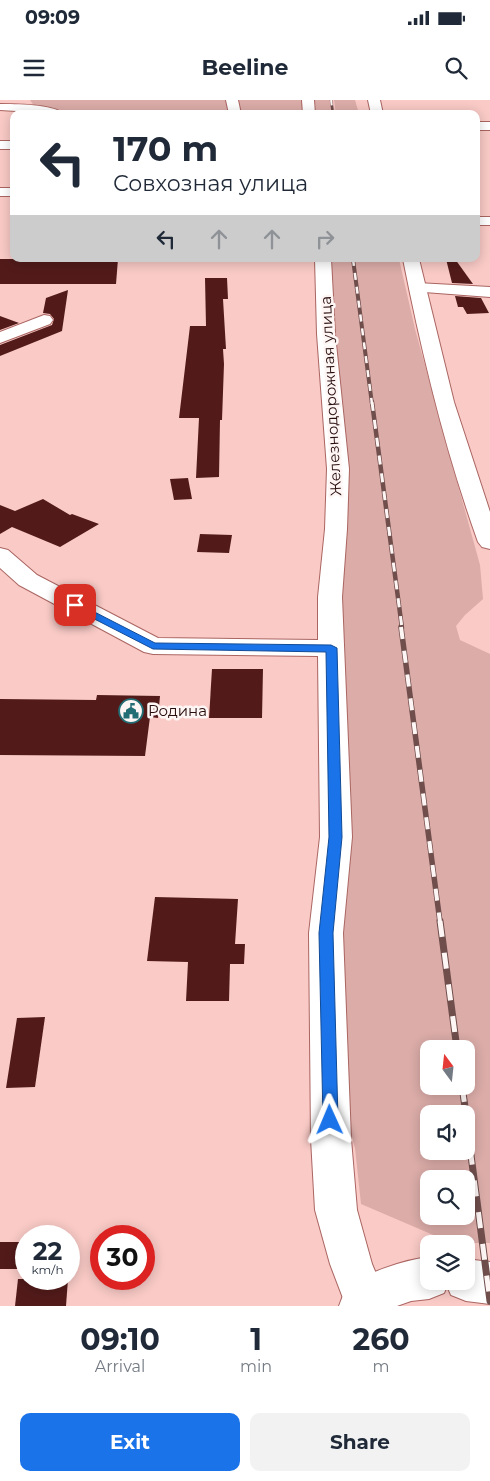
<!DOCTYPE html>
<html lang="en">
<head>
<meta charset="utf-8">
<style>
  :root { --surface:#fff; --page:#f2f2f3; --text:#1f2937; --muted:#747a83; --accent:#1a73e8 }
  body { margin:0; font-family:Montserrat,sans-serif; background:var(--page); color:var(--text); height:100vh; display:flex; flex-direction:column; font-size:19px; white-space:nowrap }
  * { box-sizing:border-box; margin:0 }
  p { font-size:16px; color:var(--muted) }
  .icon { flex:none; width:28px; height:28px; fill:none; stroke:currentColor; stroke-width:2; stroke-linecap:round; stroke-linejoin:round }
  .map { position:relative; height:1206px; overflow:hidden }
  .side { display:flex; flex-direction:column; background:var(--surface); flex:1 }
  .side>* { flex:none }
  .hud { position:absolute; left:10px; top:10px; width:470px; height:152px; border-radius:10px; box-shadow:0 2px 12px #0003; background:#fff; color:var(--text); overflow:hidden }
  .needle { width:32px; rotate:345deg }
  .fabs { position:absolute; left:420px; top:940px; display:grid; gap:10px }
  .fabs a { display:grid; place-items:center; width:55px; height:55px; border-radius:10px; background:var(--surface); box-shadow:0 2px 12px #0003; font-size:25px }
  .speed { position:absolute; left:15px; top:1125px; display:flex; gap:10px; font-size:25px; font-weight:700; text-align:center }
  .speed>* { display:grid; place-content:center; width:65px; height:65px; border-radius:50%; background:var(--surface); box-shadow:0 2px 12px #0003; line-height:1 }
  .speed small { font-size:12px; font-weight:400 }
  .speed .limit { border:8px solid #d22; background:#fff; color:#111 }
  .pin { position:absolute; display:grid; place-items:center; width:42px; height:42px; color:#fff; margin:-21px; border-radius:10px; box-shadow:0 2px 8px #0006 }
  .me { position:absolute; width:55px; margin:-28px; rotate:359deg; stroke-linejoin:round; filter:drop-shadow(0 0 4px #0008) }
  .turn { display:flex; align-items:center; gap:18px; height:105px; padding:0 20px; font-size:22px }
  .turn .icon { width:65px; height:65px; stroke-width:2.5 }
  .turn b { display:block; font-size:35px; line-height:42px }
  .lanes { display:flex; align-items:center; height:48px; padding:0 20px; background:#0003; justify-content:center; gap:25px; direction:ltr }
  .lanes .off { opacity:.35 }
  .eta { display:flex; justify-content:space-evenly; align-items:center; height:85px; text-align:center }
  .eta b { font-size:30px; font-weight:700; line-height:35px }
  .action { display:flex; gap:10px; margin-top:auto; padding:10px 20px }
  .action a { flex:1; height:58px; border-radius:10px; background:var(--accent); color:#fff; font-size:20px; font-weight:700; line-height:58px; text-align:center }
  .action a+a { background:var(--page); color:var(--text) }
  .status { display:flex; justify-content:space-between; align-items:center; height:35px; padding:0 25px; background:var(--surface); direction:ltr }
  .status svg { height:14px; fill:currentColor }
  header { display:flex; justify-content:space-between; align-items:center; height:65px; padding:0 20px; background:var(--surface); font-size:22px; font-weight:700 }
  .map>svg:first-child { display:block }
  .green { fill:#dbaca8; fill-rule:evenodd }
  .building { fill:#521b1a }
  .lines { fill:none; stroke-linecap:round; stroke-linejoin:round }
  .minor-casing { stroke:#aa6561; stroke-width:2 }
  .tertiary-casing { stroke:#aa6561; stroke-width:2 }
  .secondary-casing { stroke:#aa6561; stroke-width:2 }
  .minor { fill:#fff; fill-rule:evenodd }
  .tertiary { fill:#fff; fill-rule:evenodd }
  .secondary { fill:#fff; fill-rule:evenodd }
  .rail-far4-casing { stroke:#6f4e4c; stroke-width:2.5 }
  .rail-far3-casing { stroke:#6f4e4c; stroke-width:4 }
  .rail-far2-casing { stroke:#6f4e4c; stroke-width:4.5 }
  .rail-far1-casing { stroke:#6f4e4c; stroke-width:5.5 }
  .rail-casing { stroke:#6f4e4c; stroke-width:7 }
  .rail-far4 { stroke:#fef6f5; stroke-width:2; stroke-dasharray:5.5; stroke-linecap:butt }
  .rail-far3 { stroke:#fef6f5; stroke-width:2.5; stroke-dasharray:7; stroke-linecap:butt }
  .rail-far2 { stroke:#fef6f5; stroke-width:3; stroke-dasharray:9; stroke-linecap:butt }
  .rail-far1 { stroke:#fef6f5; stroke-width:4; stroke-dasharray:12; stroke-linecap:butt }
  .rail { stroke:#fef6f5; stroke-width:5; stroke-dasharray:16; stroke-linecap:butt }
  .route { fill:#1a73e8; stroke:#114b97 }
  .labels { text-anchor:middle; stroke-width:5; stroke-linejoin:round; paint-order:stroke }
  .street-label { font-size:15px; fill:#270d0c; stroke:#fef6f5 }
  .poi-label { font-size:15px; fill:#270d0c; stroke:#fef6f5; text-anchor:start }
</style>
</head>
<body>
<div class="status"><b>09:09</b><svg viewBox="0 0 49 12"><path d="M0 12V9h3v3zM5 12V6h3v6zM10 12V3h3v9zM15 12V0h3v12zM26 1h20v11H26zM47 4h2v5h-2z"/></svg></div>
<header><svg class="icon" aria-label="menu" viewBox="0 0 24 24"><path d="M4 6h16M4 12h16M4 18h16"/></svg>Beeline<svg class="icon" aria-label="search" viewBox="0 0 24 24"><circle cx="10" cy="10" r="6"/><path d="M15 15l6 6"/></svg></header>
<div class="map">
<svg width="490" height="1206" viewBox="0 0 490 1206">
  <rect width="100%" height="100%" fill="#f9cac6"/>
  <g class="green">
    <polygon points="30,0 333,0 335,14 58,14 37,10"/>
    <polygon points="334,0 355,0 359,14 336,14"/>
    <path d="M323,159H399L415,229L480,465L483,499L465,515L456,526L460,540L490,554V1143H452L361,1104L355,1048L329,966L336,737ZM429,949H466V986H429ZM429,1014H466V1051H429ZM429,1079H466V1116H429Z"/>
  </g>
  <g class="building">
    <polygon points="0,159 118,159 116,184 0,184"/>
    <polygon points="446,159 455,159 473,184 452,183"/>
    <polygon points="205,178 227,178 228,199 223,199 226,249 223,249 224,264 222,320 220,320 219,377 196,378 199,318 179,318 190,226 206,226"/>
    <polygon points="68,190 62,231 0,256 0,245 52,225 54,219 50,214 43,213 46,198"/>
    <polygon points="455,196 481,198 489,213 467,214 463,207 458,207"/>
    <polygon points="0,216 19,223 0,230"/>
    <polygon points="188,378 192,399 174,400 170,379"/>
    <polygon points="43,399 70,415 72,414 99,424 60,447 12,427 0,434 0,405 15,411"/>
    <polygon points="200,434 232,435 229,453 197,452"/>
    <polygon points="212,569 263,569 262,618 209,618"/>
    <polygon points="97,595 160,596 158,618 150,617 145,656 0,655 0,599 96,600"/>
    <polygon points="155,797 238,799 235,844 245,844 244,864 230,864 229,901 186,901 188,862 147,861"/>
    <polygon points="45,917 35,987 6,988 17,918"/>
    <polygon points="0,1142 23,1142 20,1169 0,1169"/>
    <polygon points="18,1179 68,1179 66,1206 15,1206"/>
  </g>
  <g class="lines">
    <g class="minor-casing">
      <g id="minor">
        <polygon points="226,0 238,0 241,14 229,14"/>
        <polygon points="302,0 314,0 315,14 303,14"/>
        <path d="M0,4C15,4 53,4 64,14L0,10Z"/>
        <rect x="476" y="22" width="14" height="8"/>
        <rect x="0" y="41" width="14" height="8"/>
        <rect x="0" y="88" width="14" height="8"/>
        <rect x="476" y="117" width="14" height="8"/>
        <polygon points="315,159 331,159 335,234 349,369 347,429 342,497 352,737 343,833 351,1039 357,1110 372,1164 388,1202 386,1206 346,1206 330,1164 315,1110 311,1039 309,833 320,737 318,556 153,554 144,552 19,485 0,468 0,448 8,450 37,475 158,538 318,540 318,497 325,429 327,369 317,234"/>
        <polygon points="417,183 490,187 490,197 411,191 409,188 411,185"/>
        <polygon points="44,215 50,216 53,220 50,224 0,243 0,232"/>
      </g>
    </g>
    <g class="tertiary-casing">
      <path id="tertiary" d="M429,1157V1181H466V1159L490,1162V1204L466,1201L451,1195L447,1186L444,1193L429,1199L411,1201L397,1206H339C341,1201 343,1195 345,1191C358,1174 408,1159 429,1157Z"/>
    </g>
    <g class="secondary-casing">
      <g id="secondary">
        <polygon points="368,0 380,0 383,14 371,14"/>
        <path d="M403,159H419L454,302L490,412V449L482,447L478,442C445,350 422,255 403,159Z"/>
      </g>
    </g>
    <use href="#minor" class="minor"/>
    <use href="#tertiary" class="tertiary"/>
    <use href="#secondary" class="secondary"/>
    <g class="rail-far4-casing">
      <polyline id="rail-far4" points="331,0 333,14"/>
    </g>
    <g class="rail-far3-casing">
      <polyline id="rail-far3" points="353,159 372,304"/>
    </g>
    <g class="rail-far2-casing">
      <polyline id="rail-far2" points="372,302 402,528"/>
    </g>
    <g class="rail-far1-casing">
      <polyline id="rail-far1" points="401,527 440,822"/>
    </g>
    <g class="rail-casing">
      <g id="rail">
        <polyline points="440,821 457,949"/>
        <polyline points="462,986 466,1014"/>
        <polyline points="466,1017 490,1201"/>
      </g>
    </g>
    <use href="#rail-far4" class="rail-far4"/>
    <use href="#rail-far3" class="rail-far3"/>
    <use href="#rail-far2" class="rail-far2"/>
    <use href="#rail-far1" class="rail-far1"/>
    <use href="#rail" class="rail"/>
  </g>
  <polygon class="route" points="75,502 155,543 331,545 337,548 342,737 333,833 338,1020 336,1025 330,1027 325,1025 323,1020 319,833 329,737 326,552 153,549 71,507 70,505 71,503"/>
  <defs>
    <g id="civic-ring" transform="scale(1.25)"><circle r="9.5" fill="#fef6f5" stroke="#236e75" stroke-width="1.5"/><path d="M-.6-6.5H3V-4.5H.6V-3L4-1V1h2V6H-6V1h2V-1L-.6-3ZM-1.2 2.5V6h2.4V2.5Z" fill="#236e75"/></g>
  </defs>
  <g fill-rule="evenodd">
    <use href="#civic-ring" x="131" y="611"/>
  </g>
  <g class="labels">
    <g class="street-label">
      <text transform="translate(331 296) rotate(-93)" y="5">Железнодорожная улица</text>
    </g>
    <g class="poi-label">
      <text x="148" y="616">Родина</text>
    </g>
  </g>
</svg>
<div class="fabs">
<a><svg class="needle" viewBox="-14 -14 28 28"><path d="M0-13l5 13h-10z" fill="#e53935"/><path d="M0 13l5-13h-10z" fill="#747a83"/></svg></a>
<a><svg class="icon" aria-label="sound" viewBox="0 0 24 24"><path d="M4 9h4l5-4v14l-5-4H4zM17 9q2 3 0 6"/></svg></a>
<a><svg class="icon" aria-label="search" viewBox="0 0 24 24"><circle cx="10" cy="10" r="6"/><path d="M15 15l6 6"/></svg></a>
<a><svg class="icon" aria-label="layers" viewBox="0 0 24 24"><path d="M12 4l9 5-9 5-9-5zM3 14l9 5 9-5"/></svg></a>
</div>
<div class="speed"><div>22<small>km/h</small></div><div class="limit">30</div></div>
<div class="pin" style="left:75px;top:505px;background:#d93025"><svg class="icon" aria-label="arrive" viewBox="0 0 24 24"><path d="M6 21V4h12l-3 4 3 4H6"/></svg></div>
<svg class="me" style="left:330px;top:1020px" viewBox="-20 -20 40 40"><path d="M0-17L14 15 0 8-14 15z" fill="#1a73e8" stroke="#fff" stroke-width="4"/></svg>
<div class="hud">
<div class="turn"><svg class="icon" aria-label="left" viewBox="0 0 24 24"><path d="M17 20v-9H6M10 6l-5 5 5 5"/></svg><div><b>170 m</b>Совхозная улица</div></div>
<div class="lanes"><svg class="icon" aria-label="left" viewBox="0 0 24 24"><path d="M17 20v-9H6M10 6l-5 5 5 5"/></svg><svg class="icon off" aria-label="ahead" viewBox="0 0 24 24"><path d="M12 20V5M6 11l6-6 6 6"/></svg><svg class="icon off" aria-label="ahead" viewBox="0 0 24 24"><path d="M12 20V5M6 11l6-6 6 6"/></svg><svg class="icon off" aria-label="right" viewBox="0 0 24 24"><path d="M7 20v-9h11M14 6l5 5-5 5"/></svg></div>
</div>
</div>
<section class="side">
<div class="eta">
<div><b>09:10</b><p>Arrival</p></div>
<div><b>1</b><p>min</p></div>
<div><b>260</b><p>m</p></div>
</div>
<div class="action"><a>Exit</a><a>Share</a></div>
</section>
</body>
</html>
